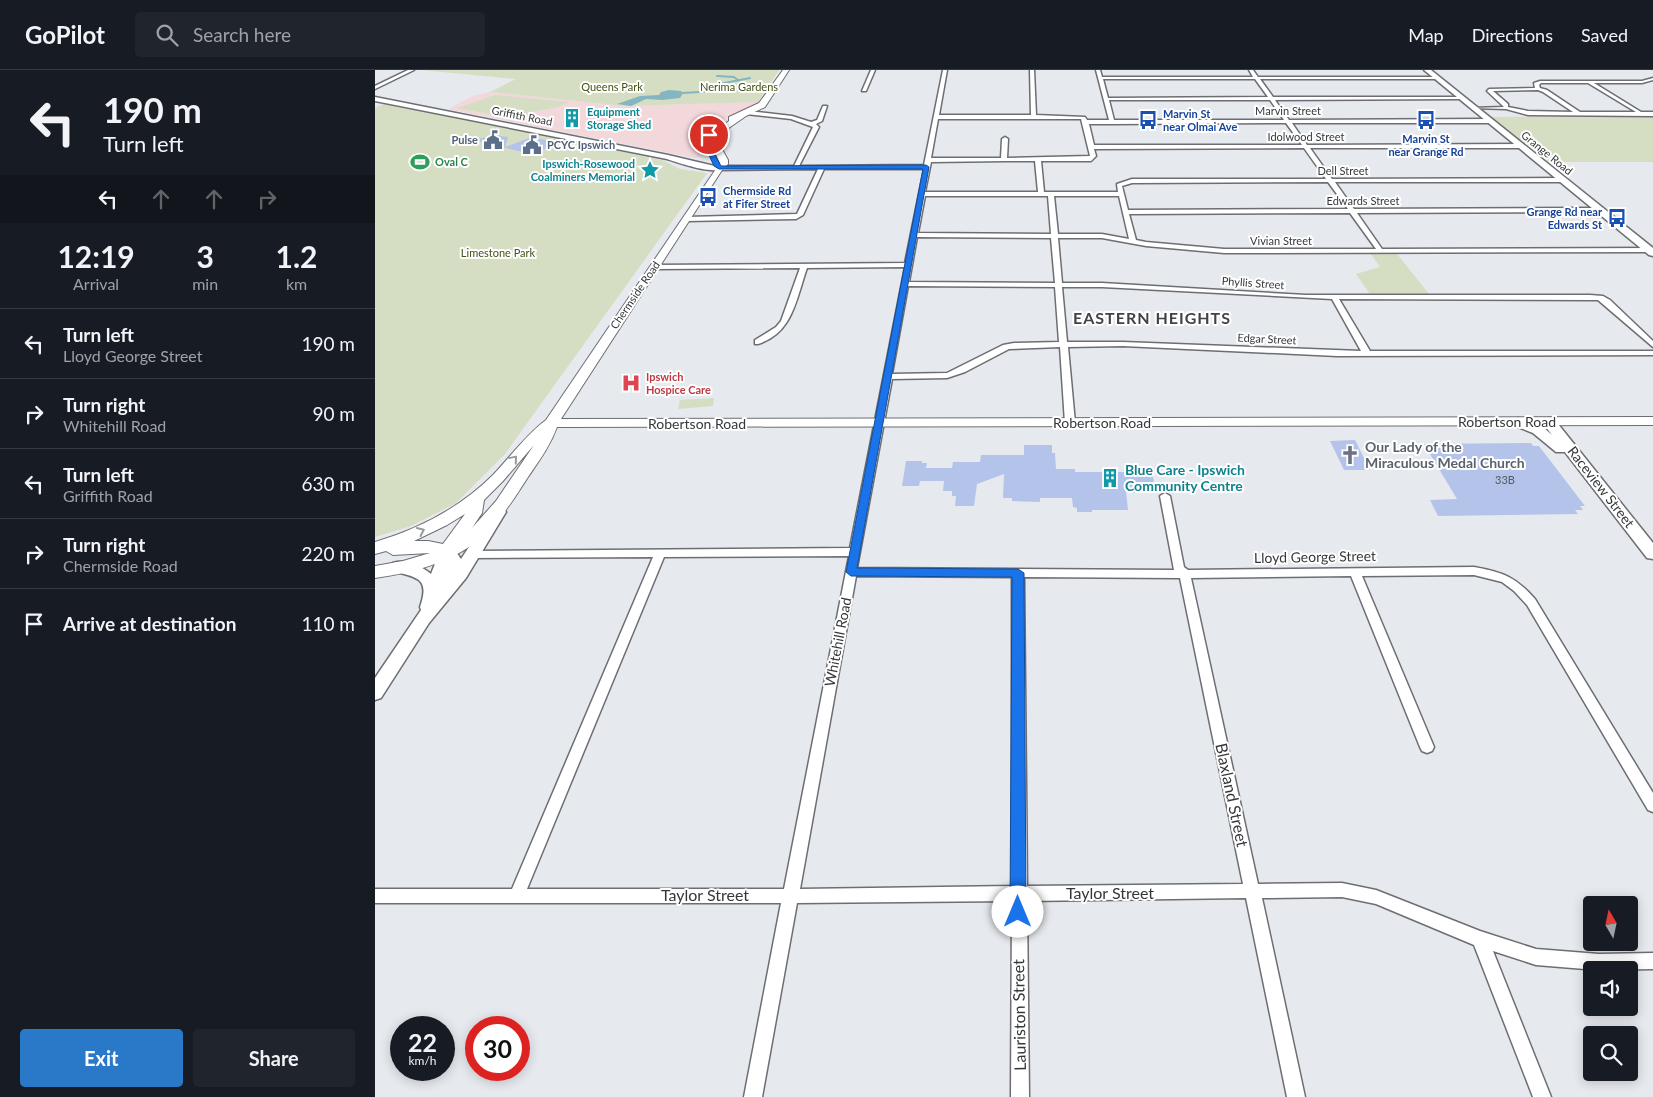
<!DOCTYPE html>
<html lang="en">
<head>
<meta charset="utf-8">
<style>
  :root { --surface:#171b24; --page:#20242c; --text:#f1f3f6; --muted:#9ea1a6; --line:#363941; --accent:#2979c8 }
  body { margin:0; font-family:Lato,sans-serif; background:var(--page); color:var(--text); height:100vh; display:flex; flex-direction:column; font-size:19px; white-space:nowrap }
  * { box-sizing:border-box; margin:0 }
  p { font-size:16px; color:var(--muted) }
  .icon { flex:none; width:28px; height:28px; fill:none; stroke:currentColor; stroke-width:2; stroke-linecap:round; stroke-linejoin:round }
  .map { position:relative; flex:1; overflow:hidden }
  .details { display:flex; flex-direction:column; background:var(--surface); width:375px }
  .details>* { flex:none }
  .top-card { background:#171b24; color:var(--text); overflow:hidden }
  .needle { width:32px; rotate:351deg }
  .buttons { position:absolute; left:1208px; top:826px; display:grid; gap:10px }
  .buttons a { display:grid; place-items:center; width:55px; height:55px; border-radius:5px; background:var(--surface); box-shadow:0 2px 12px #0003; font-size:25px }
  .speed { position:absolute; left:15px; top:946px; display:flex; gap:10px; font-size:25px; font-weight:700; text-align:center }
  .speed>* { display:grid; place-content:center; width:65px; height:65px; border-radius:50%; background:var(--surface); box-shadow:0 2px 12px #0003; line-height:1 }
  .speed small { font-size:12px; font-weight:400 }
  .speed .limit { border:8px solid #d22; background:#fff; color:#111 }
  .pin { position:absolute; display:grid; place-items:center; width:42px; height:42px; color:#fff; margin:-21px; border:2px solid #fff; border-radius:50%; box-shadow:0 1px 5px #0007 }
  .me { position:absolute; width:55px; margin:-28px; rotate:0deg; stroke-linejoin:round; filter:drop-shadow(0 0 4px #0008) }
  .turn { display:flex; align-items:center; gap:18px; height:105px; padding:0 20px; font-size:22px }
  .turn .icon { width:65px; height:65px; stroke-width:2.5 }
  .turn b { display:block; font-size:35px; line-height:42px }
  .lanes { display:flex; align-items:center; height:48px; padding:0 20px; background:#0003; justify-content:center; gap:25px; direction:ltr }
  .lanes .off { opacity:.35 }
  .eta { display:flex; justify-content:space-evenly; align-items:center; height:85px; text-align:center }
  .eta b { font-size:30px; font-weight:700; line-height:35px }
  .button { display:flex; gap:10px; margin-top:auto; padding:10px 20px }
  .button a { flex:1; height:58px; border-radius:5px; background:var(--accent); color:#fff; font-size:20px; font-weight:700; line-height:58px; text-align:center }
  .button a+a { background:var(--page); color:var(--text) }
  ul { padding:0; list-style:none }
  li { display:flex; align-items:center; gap:15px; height:70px; padding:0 20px; border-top:1px solid var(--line) }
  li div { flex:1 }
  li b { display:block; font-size:19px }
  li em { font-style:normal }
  header { display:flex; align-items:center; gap:30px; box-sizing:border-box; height:70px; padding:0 25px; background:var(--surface); border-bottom:1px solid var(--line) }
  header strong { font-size:24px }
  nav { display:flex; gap:28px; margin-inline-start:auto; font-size:18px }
  .search { width:350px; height:45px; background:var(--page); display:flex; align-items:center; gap:12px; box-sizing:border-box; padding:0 18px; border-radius:5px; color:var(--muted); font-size:19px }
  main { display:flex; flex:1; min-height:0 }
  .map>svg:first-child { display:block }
  .education { fill:#f2d7db }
  .green { fill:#d5dec3 }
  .water { fill:#84b6c2 }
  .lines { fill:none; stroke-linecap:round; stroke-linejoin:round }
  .stream { stroke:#84b6c2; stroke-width:2 }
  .building { fill:#b4c3e9 }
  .street-casing { stroke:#6c6e73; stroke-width:3 }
  .secondary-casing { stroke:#6c6e73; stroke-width:3 }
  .primary-casing { stroke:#6c6e73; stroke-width:2 }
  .street { fill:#fff; fill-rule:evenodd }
  .secondary { fill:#fff; fill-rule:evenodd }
  .primary { fill:#fff; fill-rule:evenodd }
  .oneway { stroke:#9a9b9c }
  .route { fill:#1a73e8; stroke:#114b97 }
  .labels { text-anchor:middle; stroke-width:4; stroke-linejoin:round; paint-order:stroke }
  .far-park-label { font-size:11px; fill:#435216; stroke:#fff }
  .far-street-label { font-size:11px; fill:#363739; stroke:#fff }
  .far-culture-label { font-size:11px; font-weight:bold; fill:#0d838f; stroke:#fff; text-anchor:start }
  .far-transit-label { font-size:11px; font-weight:bold; fill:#164399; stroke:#fff; text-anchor:start }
  .far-service-label { font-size:11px; font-weight:bold; fill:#4e5e75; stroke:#fff; text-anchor:end }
  .far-leisure-label { font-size:11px; font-weight:bold; fill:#27864d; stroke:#fff; text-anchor:start }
  .far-health-label { font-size:11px; font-weight:bold; fill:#be3a42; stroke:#fff; text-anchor:start }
  .number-label { font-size:11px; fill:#565a65 }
  .street-label { font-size:14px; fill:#363739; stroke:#fff }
  .worship-label { font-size:14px; font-weight:bold; fill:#5b616d; stroke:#fff; text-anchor:start }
  .culture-label { font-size:14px; font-weight:bold; fill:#0d838f; stroke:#fff; text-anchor:start }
  .far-district-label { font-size:16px; font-weight:bold; letter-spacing:1px; fill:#404246; stroke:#fff }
  .near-street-label { font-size:16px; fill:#363739; stroke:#fff }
</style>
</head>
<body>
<header>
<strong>GoPilot</strong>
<div class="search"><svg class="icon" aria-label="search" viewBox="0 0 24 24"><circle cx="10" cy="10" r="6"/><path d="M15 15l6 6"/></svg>Search here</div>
<nav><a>Map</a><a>Directions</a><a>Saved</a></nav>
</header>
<main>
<section class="details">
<div class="top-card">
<div class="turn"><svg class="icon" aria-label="left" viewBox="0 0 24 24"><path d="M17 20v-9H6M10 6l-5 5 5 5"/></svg><div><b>190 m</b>Turn left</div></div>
<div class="lanes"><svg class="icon" aria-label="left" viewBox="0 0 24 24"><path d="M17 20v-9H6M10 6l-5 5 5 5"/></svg><svg class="icon off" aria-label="ahead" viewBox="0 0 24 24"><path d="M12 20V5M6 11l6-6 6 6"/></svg><svg class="icon off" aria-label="ahead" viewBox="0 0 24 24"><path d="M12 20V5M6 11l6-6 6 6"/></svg><svg class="icon off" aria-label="right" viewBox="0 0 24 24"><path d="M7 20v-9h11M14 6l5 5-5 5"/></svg></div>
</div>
<div class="eta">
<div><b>12:19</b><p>Arrival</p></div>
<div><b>3</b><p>min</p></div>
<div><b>1.2</b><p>km</p></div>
</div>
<ul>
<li><svg class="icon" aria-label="left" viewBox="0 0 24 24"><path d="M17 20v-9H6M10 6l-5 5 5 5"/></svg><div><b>Turn left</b><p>Lloyd George Street</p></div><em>190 m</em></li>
<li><svg class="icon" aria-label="right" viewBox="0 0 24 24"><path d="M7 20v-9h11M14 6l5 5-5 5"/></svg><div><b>Turn right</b><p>Whitehill Road</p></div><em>90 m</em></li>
<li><svg class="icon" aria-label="left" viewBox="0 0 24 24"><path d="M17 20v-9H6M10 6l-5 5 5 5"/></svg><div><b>Turn left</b><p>Griffith Road</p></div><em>630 m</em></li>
<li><svg class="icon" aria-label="right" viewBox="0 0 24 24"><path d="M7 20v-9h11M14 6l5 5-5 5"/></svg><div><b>Turn right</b><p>Chermside Road</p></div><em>220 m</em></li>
<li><svg class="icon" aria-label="arrive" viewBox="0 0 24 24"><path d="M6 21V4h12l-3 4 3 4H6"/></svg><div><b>Arrive at destination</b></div><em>110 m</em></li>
</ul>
<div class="button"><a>Exit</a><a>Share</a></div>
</section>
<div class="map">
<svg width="1278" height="1027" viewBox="0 0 1278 1027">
  <rect width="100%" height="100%" fill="#e6e9ee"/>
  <polygon class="education" points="115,22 250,36 383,32 370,40 334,55 325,60 321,73 328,86 320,88 73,39 98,26"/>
  <g class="green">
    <polygon points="46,0 404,0 383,32 250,36 115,22 141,9"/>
    <polygon points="120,25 194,32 183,37 152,43 142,49 82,38"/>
    <polygon points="11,33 287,90 305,99 332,103 130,384 81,433 36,456 0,467 0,38"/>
    <polygon points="1278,46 1278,92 1174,92 1114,47"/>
    <polygon points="996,184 1022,184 1054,224 995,224 981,204 1005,197"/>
    <polygon points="339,328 338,336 303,339 305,330"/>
  </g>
  <polygon class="water" points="294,20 306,21 308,23 305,28 287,30 271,29 256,36 242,34 265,26 284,25 286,22"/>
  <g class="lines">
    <g class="stream">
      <polyline points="342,6 359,7 364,11"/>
      <polyline points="331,20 339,15 375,8"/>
      <polyline points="308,23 340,21 379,15"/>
    </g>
  </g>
  <g class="building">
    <polygon points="125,64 125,66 133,67 130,77 157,67 185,73 156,84 98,70"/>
    <polygon points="980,370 995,400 969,400 955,371"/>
    <polygon points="1156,373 1158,376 1164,376 1210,436 1205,436 1208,440 1200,440 1203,444 1063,446 1055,430 1082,429 1049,374"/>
    <polygon points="649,375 677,375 677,383 680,383 681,399 700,399 700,402 777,402 779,412 764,412 764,415 761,415 760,423 751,422 753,440 717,440 717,442 702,442 702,438 698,437 697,428 665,428 665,432 637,431 637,428 628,428 629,404 602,414 599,436 580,436 581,426 577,426 577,421 568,421 569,411 545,411 544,416 527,416 531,391 547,391 547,393 552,393 551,398 577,398 578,392 605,392 606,385 649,385"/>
  </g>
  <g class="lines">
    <g class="street-casing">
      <g id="street">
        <polygon points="33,0 39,0 0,19 0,16"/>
        <polygon points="496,0 500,0 491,21 487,21"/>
        <path d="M568,0H572L564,45H656L655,0H659L661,45L710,47L712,50H734L721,0H725L727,7H878L874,0H878L883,7H1063L1061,9H885L898,27H1086L1088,28L1086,29L900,30L914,50L1115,49L1118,51L1115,53H917L932,75L1146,74L1149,76L1146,78H935L957,109L1188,108L1191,110L1188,112H960L979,139L1225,138L1228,140L1225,142L982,143L1007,179L1278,178V182L849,183L771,176L727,168H683L687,213H727L931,225H1215L1228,226L1235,230L1278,271V277L1223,230L964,229L995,281H1278V285L962,286L748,276L693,277L700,353L695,356L690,353L685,277L634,279L590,302L572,308L517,309L482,498L799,500L785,426L790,423L795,426L809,497L813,500L1099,497C1127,502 1141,507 1160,529L1278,723V742L1273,740L1152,535L1139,521L1127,512L1099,505L987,506L1059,677L1057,681L1052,683L1047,681L1045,677L976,506L816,508L883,814L967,813L1001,820L1105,861L1161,879L1224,884L1278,883V899L1222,900L1161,895L1118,881L1176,1027H1158L1099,875L1001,834L967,827L887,828L930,1027H912L871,828L652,831L654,1027H636L637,831L422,833L387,1027H369L406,833H0V819H137L278,487L98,488L94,487L93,484L94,481L475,478L530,197L432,198C421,229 418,263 383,274H380V270L401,257L406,251L425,198L280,199L276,197L280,195L530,193L549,99H449L428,145L421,149L312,151L309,149L312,147L422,144L443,99L344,100L341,98L344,96H419L438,57L416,49L371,44L373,41L417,46L436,52L442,50L448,36H452L447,51L441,54L444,57L424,96L549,95ZM728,9H880L893,27L733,28ZM734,30H895L909,50H739ZM563,49H706L715,86L632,88L633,69L630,67L627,69L626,88H556ZM737,54L911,53L927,75H719L714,54ZM929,78L951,109H757L742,114L743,122H669L666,91H716L721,86L719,79ZM631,91H660L663,122H550L556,92ZM953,112L973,139L753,140L747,116L757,113ZM550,126H673L676,164L543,163ZM679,126H744L754,169L727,164H683ZM975,143L1001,179H849L771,172L761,170L754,144ZM542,167L676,168L680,213L534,212ZM533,216L680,217L684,272L639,273L628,275L572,303L517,304ZM687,217H727L957,229L986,281L748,272H692ZM474,486L409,819H152L289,487ZM481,506L637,507V816L425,819ZM649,507L805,508L868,814L652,816Z"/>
        <path d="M1278,8V10L1267,13H1219L1266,42H1278V46L1153,45L1131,39L1097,38L1129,37L1112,21L1114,19L1160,18L1159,13L1165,11H1267ZM1166,13H1213L1261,42H1205L1172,20L1165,18L1164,15ZM1163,20L1168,22L1198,42L1153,41L1133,37V34L1118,21Z"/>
      </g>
    </g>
    <g class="secondary-casing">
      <g id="secondary">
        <polygon points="1049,0 1056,0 1278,178 1278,186 1274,185"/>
        <path d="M0,27L293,85L348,98C338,105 304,93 292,89L0,31Z"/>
        <polygon points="1143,348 1168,357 1177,365 1167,352 1174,348 1179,349 1278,473 1278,489 1272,488 1190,382 1181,382 1158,363 1138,355 1136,352"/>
        <path d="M124,437L129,439L131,442L91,508L54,553L6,628L0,630V608L46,540L45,537C55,508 43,508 18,501L16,497L18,493C31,489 46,496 56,504L66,478C77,475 81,481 86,489L119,439Z"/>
      </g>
    </g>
    <g class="primary-casing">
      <path id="primary" d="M408,0H414L390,37L371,46L345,64L343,72L353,90V94L347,100L186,349L1278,347V355L182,357C175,376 164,391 153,407C142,424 131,442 117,457C88,490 42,502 0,508V496L28,491L55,483L18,485L11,481L0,484V472C44,459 86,437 118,405C136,386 150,366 171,350L345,93L335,72L337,63L354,51V47L384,33ZM159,375L121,431L97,458L107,443L109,430L128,411ZM90,444L68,474L53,471H39L72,455Z"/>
    </g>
    <use href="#street" class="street"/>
    <use href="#secondary" class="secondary"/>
    <use href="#primary" class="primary"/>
  </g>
  <defs><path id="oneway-chevron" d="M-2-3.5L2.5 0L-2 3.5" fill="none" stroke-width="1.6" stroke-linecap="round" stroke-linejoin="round" transform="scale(1.25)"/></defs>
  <g class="oneway">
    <use href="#oneway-chevron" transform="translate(139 389) rotate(-50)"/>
    <use href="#oneway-chevron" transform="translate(46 461) rotate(-25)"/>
  </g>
  <polygon class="route" points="334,63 336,65 334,74 346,96 551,95 554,97 482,498 643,499 649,503 651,842 649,848 643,850 638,848 635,842 637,507 476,506 471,502 548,99 344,99 339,96 329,74 331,65"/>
  <defs>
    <g id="building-bare" transform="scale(1.5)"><path d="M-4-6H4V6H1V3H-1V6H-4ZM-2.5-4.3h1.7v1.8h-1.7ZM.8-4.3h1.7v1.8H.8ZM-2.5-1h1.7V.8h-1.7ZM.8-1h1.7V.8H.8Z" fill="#0f9aa8" stroke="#fff" stroke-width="2.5" paint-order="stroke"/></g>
    <g id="bus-bare" transform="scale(1.5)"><path d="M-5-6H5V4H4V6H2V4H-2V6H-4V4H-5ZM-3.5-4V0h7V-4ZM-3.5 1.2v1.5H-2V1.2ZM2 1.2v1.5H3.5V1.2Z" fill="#1a4fb4" stroke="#fff" stroke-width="2.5" paint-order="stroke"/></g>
    <g id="civic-bare" transform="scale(1.5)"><path d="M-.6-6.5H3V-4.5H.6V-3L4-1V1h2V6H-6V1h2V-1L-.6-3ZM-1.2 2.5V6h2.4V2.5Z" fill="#5c6f8a" stroke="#fff" stroke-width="2.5" paint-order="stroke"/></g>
    <g id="stadium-bare" transform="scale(1.5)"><path d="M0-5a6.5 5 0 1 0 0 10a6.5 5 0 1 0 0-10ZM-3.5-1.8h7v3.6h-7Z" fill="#2e9e5b" stroke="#fff" stroke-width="2.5" paint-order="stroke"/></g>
    <g id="sight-bare" transform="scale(1.5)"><path d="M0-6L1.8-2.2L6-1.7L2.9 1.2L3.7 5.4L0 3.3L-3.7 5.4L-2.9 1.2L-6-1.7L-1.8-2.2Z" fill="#0f9aa8" stroke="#fff" stroke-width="2.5" paint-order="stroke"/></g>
    <g id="hospital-bare" transform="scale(1.5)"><path d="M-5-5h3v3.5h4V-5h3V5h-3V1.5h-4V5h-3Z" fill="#e0444e" stroke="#fff" stroke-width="2.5" paint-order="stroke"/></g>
    <g id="church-bare" transform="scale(1.5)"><path d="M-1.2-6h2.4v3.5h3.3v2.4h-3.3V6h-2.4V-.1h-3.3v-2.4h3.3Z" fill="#6b7280" stroke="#fff" stroke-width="2.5" paint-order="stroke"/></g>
  </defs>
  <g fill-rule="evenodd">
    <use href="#building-bare" x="197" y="48"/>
    <use href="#bus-bare" x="773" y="50"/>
    <use href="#bus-bare" x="1051" y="50"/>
    <use href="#civic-bare" x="118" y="70"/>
    <use href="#civic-bare" x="157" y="75"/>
    <use href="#stadium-bare" x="45" y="92"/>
    <use href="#sight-bare" x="275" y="100"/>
    <use href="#bus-bare" x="333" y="127"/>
    <use href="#bus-bare" x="1242" y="148"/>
    <use href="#hospital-bare" x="256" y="313"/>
    <use href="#church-bare" x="975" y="385"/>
    <use href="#building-bare" x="735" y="408"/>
  </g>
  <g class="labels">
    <g class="far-park-label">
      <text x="237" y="21">Queens Park</text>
      <text x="364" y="21">Nerima Gardens</text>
      <text x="123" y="187">Limestone Park</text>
    </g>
    <g class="far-street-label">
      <text x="913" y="45">Marvin Street</text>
      <text transform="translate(147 46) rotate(11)" y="4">Griffith Road</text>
      <text x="931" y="71">Idolwood Street</text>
      <text transform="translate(1172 83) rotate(39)" y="4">Grange Road</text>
      <text x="968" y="105">Dell Street</text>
      <text x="988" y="135">Edwards Street</text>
      <text x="906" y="175">Vivian Street</text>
      <text transform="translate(878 213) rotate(4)" y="4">Phyllis Street</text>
      <text transform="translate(260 225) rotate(-56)" y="4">Chermside Road</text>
      <text transform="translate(892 269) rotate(3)" y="4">Edgar Street</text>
    </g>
    <g class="far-culture-label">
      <text x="212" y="46">Equipment<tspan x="212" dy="13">Storage Shed</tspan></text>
      <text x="260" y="98" text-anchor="end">Ipswich-Rosewood<tspan x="260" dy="13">Coalminers Memorial</tspan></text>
    </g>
    <g class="far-transit-label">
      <text x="788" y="48">Marvin St<tspan x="788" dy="13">near Olmai Ave</tspan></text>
      <text x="1051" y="73" text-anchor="middle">Marvin St<tspan x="1051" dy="13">near Grange Rd</tspan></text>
      <text x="348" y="125">Chermside Rd<tspan x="348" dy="13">at Fifer Street</tspan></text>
      <text x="1227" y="146" text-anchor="end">Grange Rd near<tspan x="1227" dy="13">Edwards St</tspan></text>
    </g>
    <g class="far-service-label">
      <text x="103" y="74">Pulse</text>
      <text x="172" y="79" text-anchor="start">PCYC Ipswich</text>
    </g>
    <g class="far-leisure-label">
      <text x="60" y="96">Oval C</text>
    </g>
    <g class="far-health-label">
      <text x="271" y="311">Ipswich<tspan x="271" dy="13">Hospice Care</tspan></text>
    </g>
    <g class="number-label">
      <text x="1130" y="414">33B</text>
    </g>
    <g class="street-label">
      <text x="1132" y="357">Robertson Road</text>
      <text x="727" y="358">Robertson Road</text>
      <text x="322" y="359">Robertson Road</text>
      <text transform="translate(1226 417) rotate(52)" y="5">Raceview Street</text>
      <text transform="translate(940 487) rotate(-1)" y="5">Lloyd George Street</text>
      <text transform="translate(463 572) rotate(-79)" y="5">Whitehill Road</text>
    </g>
    <g class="worship-label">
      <text x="990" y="382">Our Lady of the<tspan x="990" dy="16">Miraculous Medal Church</tspan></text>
    </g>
    <g class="culture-label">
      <text x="750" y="405">Blue Care - Ipswich<tspan x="750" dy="16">Community Centre</tspan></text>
    </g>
    <g class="far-district-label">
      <text x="777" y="254">EASTERN HEIGHTS</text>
    </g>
    <g class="near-street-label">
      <text transform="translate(857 725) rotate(78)" y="6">Blaxland Street</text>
      <text x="735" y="829">Taylor Street</text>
      <text x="330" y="831">Taylor Street</text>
      <text transform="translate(644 945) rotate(-91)" y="6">Lauriston Street</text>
    </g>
  </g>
</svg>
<div class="buttons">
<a><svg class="needle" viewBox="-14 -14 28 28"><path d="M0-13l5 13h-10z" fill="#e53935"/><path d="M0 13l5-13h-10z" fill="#9ea1a6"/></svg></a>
<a><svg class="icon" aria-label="sound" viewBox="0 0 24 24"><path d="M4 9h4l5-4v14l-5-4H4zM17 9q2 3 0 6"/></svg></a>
<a><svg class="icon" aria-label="search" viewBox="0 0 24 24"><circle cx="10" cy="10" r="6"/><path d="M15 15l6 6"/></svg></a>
</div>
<div class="speed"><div>22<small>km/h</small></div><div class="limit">30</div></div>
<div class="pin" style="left:334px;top:65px;background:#d93025"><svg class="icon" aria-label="arrive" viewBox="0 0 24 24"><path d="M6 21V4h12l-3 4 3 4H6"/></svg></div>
<svg class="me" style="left:643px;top:842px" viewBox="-20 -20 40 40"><circle r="19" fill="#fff"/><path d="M0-13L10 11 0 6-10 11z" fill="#1a73e8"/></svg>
</div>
</main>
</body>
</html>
